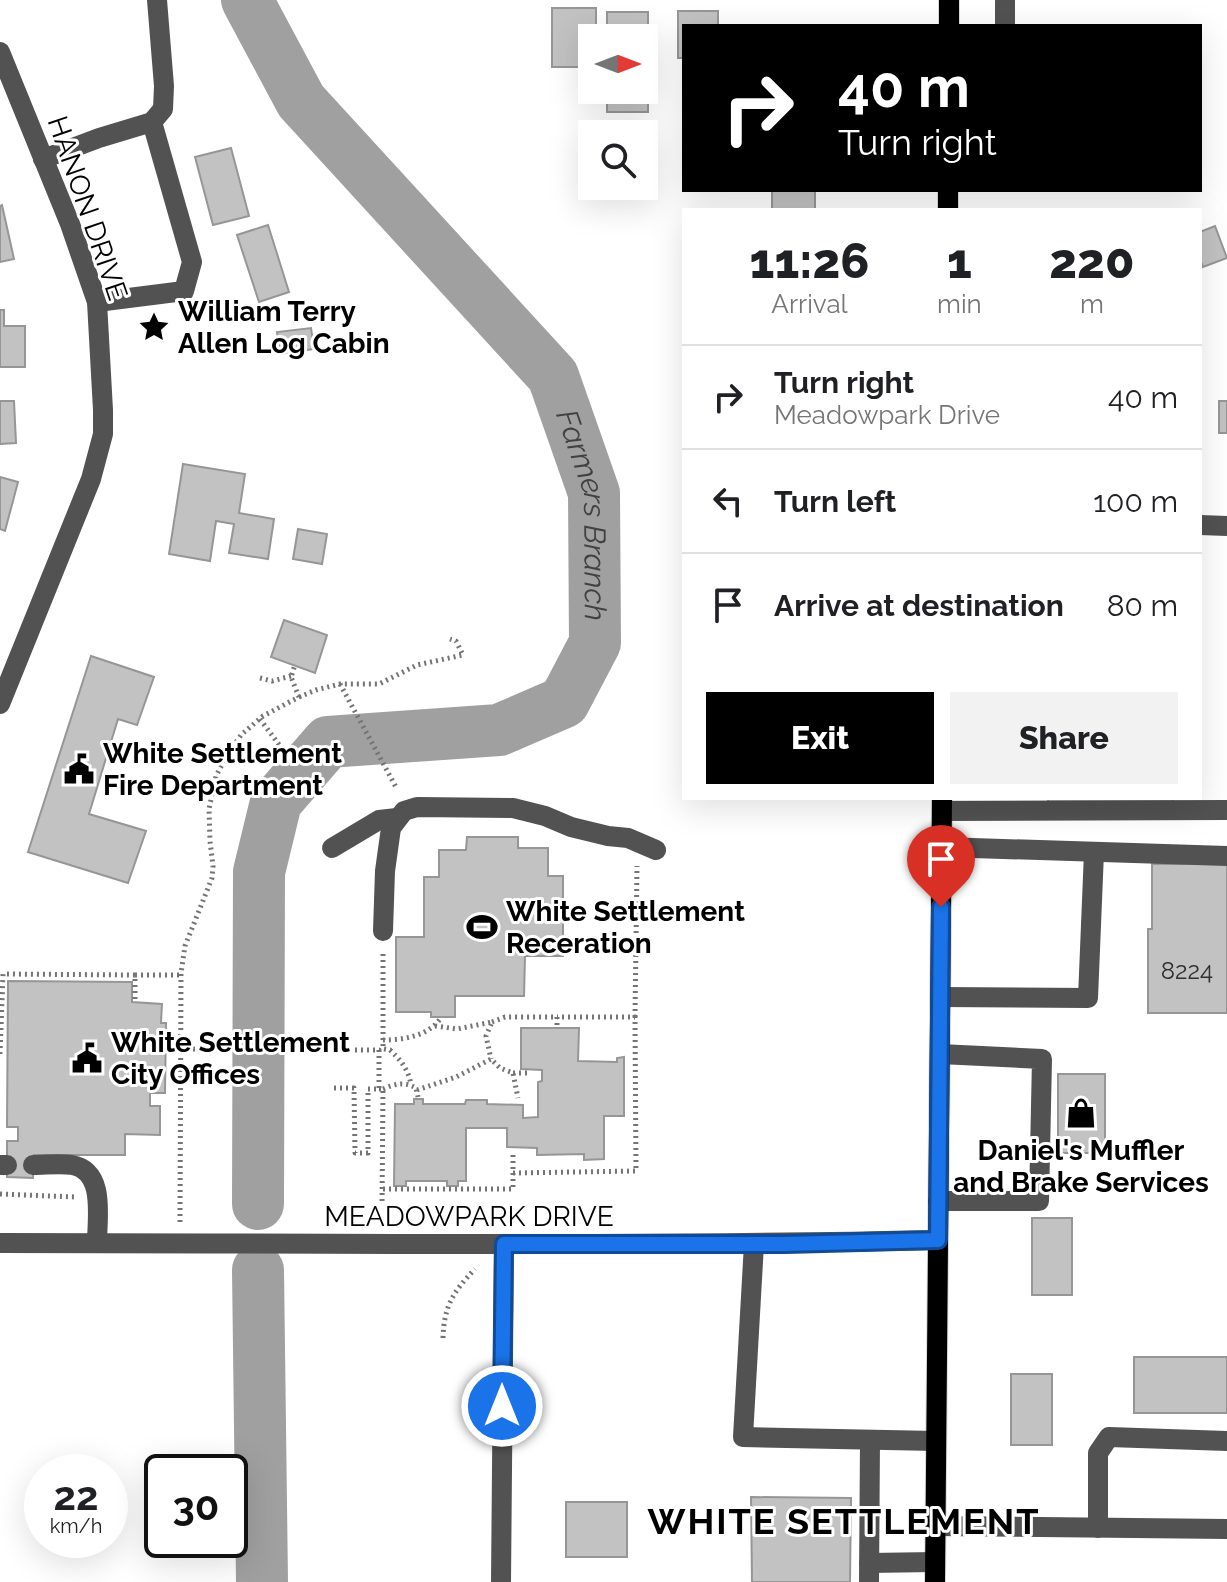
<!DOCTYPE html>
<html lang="en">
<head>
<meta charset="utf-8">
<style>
  :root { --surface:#fff; --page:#f2f2f2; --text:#202124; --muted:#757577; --line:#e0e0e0; --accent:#000 }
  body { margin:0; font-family:Raleway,sans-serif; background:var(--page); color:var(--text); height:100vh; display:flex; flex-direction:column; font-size:30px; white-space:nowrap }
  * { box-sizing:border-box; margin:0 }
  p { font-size:26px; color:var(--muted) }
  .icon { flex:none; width:44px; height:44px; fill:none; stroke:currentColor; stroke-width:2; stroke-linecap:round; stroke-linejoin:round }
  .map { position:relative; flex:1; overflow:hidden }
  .drawer { position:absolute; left:682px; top:208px; width:520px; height:592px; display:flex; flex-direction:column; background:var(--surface); border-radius:0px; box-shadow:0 8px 32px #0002 }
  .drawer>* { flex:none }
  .top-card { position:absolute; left:682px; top:24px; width:520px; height:168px; border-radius:0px; box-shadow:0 8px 32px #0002; background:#000; color:#fff; overflow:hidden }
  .needle { width:52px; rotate:90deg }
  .fabs { position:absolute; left:578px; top:24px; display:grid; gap:16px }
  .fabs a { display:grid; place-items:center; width:80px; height:80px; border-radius:0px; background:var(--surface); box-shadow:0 8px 32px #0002; font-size:40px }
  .speed { position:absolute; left:24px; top:1454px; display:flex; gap:16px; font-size:40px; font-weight:700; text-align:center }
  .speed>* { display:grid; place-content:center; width:104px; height:104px; border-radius:50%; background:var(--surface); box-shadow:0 8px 32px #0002; line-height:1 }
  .speed small { font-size:20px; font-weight:400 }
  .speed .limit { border:4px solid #111; border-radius:12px; background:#fff; color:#111 }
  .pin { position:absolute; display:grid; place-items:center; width:68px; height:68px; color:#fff; margin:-82px -34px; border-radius:50% 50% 50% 0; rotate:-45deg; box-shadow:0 0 8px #0007 }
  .pin .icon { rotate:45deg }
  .me { position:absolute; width:88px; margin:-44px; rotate:0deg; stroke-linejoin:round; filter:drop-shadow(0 0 6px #0008) }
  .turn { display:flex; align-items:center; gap:28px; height:168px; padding:0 24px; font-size:36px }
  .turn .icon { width:104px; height:104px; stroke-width:2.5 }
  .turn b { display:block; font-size:56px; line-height:68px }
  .eta { display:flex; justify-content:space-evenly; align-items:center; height:136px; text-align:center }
  .eta b { font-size:48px; font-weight:800; line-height:56px }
  .action { display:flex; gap:16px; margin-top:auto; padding:16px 24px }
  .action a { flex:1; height:92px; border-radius:0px; background:var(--accent); color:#fff; font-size:32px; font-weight:800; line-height:92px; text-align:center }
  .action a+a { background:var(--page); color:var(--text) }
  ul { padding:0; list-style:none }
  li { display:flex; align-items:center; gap:24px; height:104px; padding:0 24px; border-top:2px solid var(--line) }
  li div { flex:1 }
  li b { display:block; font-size:30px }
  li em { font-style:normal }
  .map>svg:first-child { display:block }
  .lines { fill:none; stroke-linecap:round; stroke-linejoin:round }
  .river { stroke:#a0a0a0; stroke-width:52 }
  .building { fill:#c2c2c2; stroke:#969696; stroke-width:2 }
  .major-casing { stroke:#dbdbdb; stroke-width:22 }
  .path { stroke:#747474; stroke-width:5; stroke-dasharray:2 4; stroke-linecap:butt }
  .minor { stroke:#525252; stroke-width:20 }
  .major { stroke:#000; stroke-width:20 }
  .route-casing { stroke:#114b97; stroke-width:20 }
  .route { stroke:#1a73e8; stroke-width:14 }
  .labels { text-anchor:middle; stroke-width:6; stroke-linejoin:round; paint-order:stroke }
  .number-label { font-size:24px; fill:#303030 }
  .street-label { font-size:28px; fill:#000; stroke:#fff }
  .poi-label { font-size:28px; font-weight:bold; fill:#000; stroke:#fff; text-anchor:start }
  .water-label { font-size:30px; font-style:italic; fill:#414141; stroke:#fff }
  .district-label { font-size:36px; font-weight:bold; letter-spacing:2px; fill:#000; stroke:#fff }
</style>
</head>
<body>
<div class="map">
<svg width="1227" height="1582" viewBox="0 0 1227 1582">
  <rect width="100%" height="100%" fill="#fff"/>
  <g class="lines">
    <g class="river">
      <path id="s1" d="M247,0L301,101L553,376L594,493L595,643L564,702L499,730L328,742L276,802L259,872L258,1204"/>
      <polyline points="258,1270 262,1582"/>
    </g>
  </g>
  <g class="building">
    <polygon points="552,8 596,8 596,38 592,38 592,67 552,67"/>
    <polygon points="678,11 718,11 718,26 684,26 684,58 678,58"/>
    <polygon points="607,12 648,12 648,112 607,112 607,90 644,90 644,38 607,38"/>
    <polygon points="231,148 249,216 213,225 195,157"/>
    <rect x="772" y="190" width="43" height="20"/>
    <polygon points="2,205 14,259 0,262 0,206"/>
    <polygon points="268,225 289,292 259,302 237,235"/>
    <polygon points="1215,226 1227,258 1203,267 1200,259 1200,232"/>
    <polygon points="0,310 4,310 4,326 25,326 25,367 0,367"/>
    <polygon points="311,328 314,349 280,354 277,332"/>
    <polygon points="0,401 14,401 16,443 0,444"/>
    <rect x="1219" y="401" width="8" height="32"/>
    <polygon points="183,464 245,474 239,513 274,519 268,559 229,553 234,524 216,521 210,561 169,554"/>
    <polygon points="0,477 18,482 5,531 0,529"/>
    <polygon points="298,529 327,534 322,564 293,559"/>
    <polygon points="284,620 327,635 315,673 271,657"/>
    <polygon points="91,656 154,677 137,725 118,719 89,814 146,831 128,883 28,852"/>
    <rect x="1048" y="798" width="125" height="7"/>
    <polygon points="467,837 518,837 518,848 548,848 548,876 563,876 563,956 525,956 524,996 455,996 455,1017 431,1017 431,1012 396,1012 396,937 424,937 424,877 439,877 439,850 466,850"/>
    <polygon points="1152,864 1227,864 1227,1013 1148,1013 1148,929 1152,929"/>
    <polygon points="8,981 132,982 132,1002 162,1004 161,1023 166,1023 165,1093 150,1093 150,1106 160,1106 160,1135 125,1134 125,1155 34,1155 33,1178 7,1177 7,1141 18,1141 18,1127 7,1127"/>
    <polygon points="521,1028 579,1028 578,1061 617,1062 617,1058 624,1057 624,1116 604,1116 604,1159 584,1160 584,1154 537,1155 537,1148 507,1147 507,1128 466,1128 466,1181 458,1181 458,1186 447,1186 447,1181 406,1181 406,1186 394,1186 395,1104 414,1104 414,1099 423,1099 423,1104 465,1104 466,1100 487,1100 487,1104 523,1105 523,1118 538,1117 538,1082 542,1081 542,1070 521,1069"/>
    <rect x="1058" y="1074" width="47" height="79"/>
    <rect x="1032" y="1218" width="40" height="77"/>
    <rect x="1134" y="1357" width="93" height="56"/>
    <rect x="1011" y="1374" width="41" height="71"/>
    <polygon points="751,1497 851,1498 850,1582 752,1582"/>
    <rect x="566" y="1502" width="61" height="55"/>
  </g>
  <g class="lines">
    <g class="major-casing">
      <g id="major">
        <polyline points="949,26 949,0"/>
        <polyline points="948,210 948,190"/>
        <polyline points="935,1582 942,798"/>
      </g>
    </g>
    <g class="path">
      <polyline points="260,678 272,681 291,676"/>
      <polyline points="340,684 397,789"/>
      <polyline points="299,697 316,690 340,684 379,684 417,665 463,655 456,641 450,639"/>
      <polyline points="260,719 283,750"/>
      <polyline points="383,954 383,1049"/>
      <polyline points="135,975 181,975"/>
      <polyline points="635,1017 637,866"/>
      <polyline points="492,1022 505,1017 557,1017 557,1026"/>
      <polyline points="435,1026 457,1029 492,1022 486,1036 491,1059"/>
      <path d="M383,1040C403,1040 428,1036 440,1019"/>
      <polyline points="181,1049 379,1050 379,1089 368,1089 368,1153 355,1153 354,1088 331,1088"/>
      <path d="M384,1049L390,1050C401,1060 409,1071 411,1085"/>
      <polyline points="0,1054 3,974 135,975 135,1003"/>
      <polyline points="513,1073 529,1073"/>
      <polyline points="379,1089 383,1089 382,1205"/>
      <path d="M383,1089C395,1084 404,1081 416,1088L418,1097"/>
      <polyline points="417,1090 456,1077 491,1059 500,1068 513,1073 518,1098"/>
      <polyline points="513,1173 636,1171 635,1017 557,1017"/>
      <polyline points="383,1189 513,1189 513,1152"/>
      <polyline points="0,1194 76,1197"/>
      <polyline points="180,1222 181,973 185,946 212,878 213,866 210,841 209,809 216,776 226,757 241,735 263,716 299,697 291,677 295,665"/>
      <path d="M443,1338C444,1306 453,1292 475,1269"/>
    </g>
    <g class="minor">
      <polyline points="1005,0 1005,26"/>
      <polyline points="0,52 70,224 97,302 103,410 103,434 91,479 0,704"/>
      <polyline points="43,159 99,138 152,122 163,109 164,86 157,0"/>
      <polyline points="97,302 184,291 192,262 152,122"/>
      <polyline points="1200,525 1227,526"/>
      <polyline points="942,811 1227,810"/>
      <polyline points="942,847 1227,856"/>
      <polyline points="332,848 379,820 397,818"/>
      <polyline points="383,931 385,871 391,828 404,811 417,807 513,808 545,816 571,827 608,836 628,838 656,850"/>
      <polyline points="940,997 1088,998 1094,852"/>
      <polyline points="0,1165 7,1165"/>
      <path d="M33,1165C46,1165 60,1163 72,1165C106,1171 97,1218 97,1243"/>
      <polyline points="938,1201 1039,1201 1042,1059 940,1054"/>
      <path d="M0,1243C313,1243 625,1247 938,1240"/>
      <polyline points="754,1244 743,1437 936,1441"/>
      <polyline points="936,1526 1227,1529"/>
      <polyline points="1098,1528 1098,1453 1109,1437 1227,1441"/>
      <polyline points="869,1563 935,1562"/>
      <polyline points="501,1582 504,1244"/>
      <polyline points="869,1582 870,1440"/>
    </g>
    <use href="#major" class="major"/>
  </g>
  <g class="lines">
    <g class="route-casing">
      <polyline id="route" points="502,1406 504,1244 785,1244 938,1240 941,907"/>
    </g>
    <use href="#route" class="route"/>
  </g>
  <defs>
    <g id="sight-bare" transform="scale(2.4)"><path d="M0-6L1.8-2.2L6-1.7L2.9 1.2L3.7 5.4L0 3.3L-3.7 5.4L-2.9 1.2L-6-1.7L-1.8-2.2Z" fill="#000" stroke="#fff" stroke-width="2.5" paint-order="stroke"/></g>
    <g id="civic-bare" transform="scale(2.4)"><path d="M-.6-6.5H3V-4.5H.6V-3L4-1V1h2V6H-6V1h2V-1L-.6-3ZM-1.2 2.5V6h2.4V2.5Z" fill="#000" stroke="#fff" stroke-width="2.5" paint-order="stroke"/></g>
    <g id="stadium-bare" transform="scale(2.4)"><path d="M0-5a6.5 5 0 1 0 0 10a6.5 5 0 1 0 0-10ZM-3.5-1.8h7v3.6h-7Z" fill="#000" stroke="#fff" stroke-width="2.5" paint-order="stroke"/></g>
    <g id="shop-bare" transform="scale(2.4)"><path d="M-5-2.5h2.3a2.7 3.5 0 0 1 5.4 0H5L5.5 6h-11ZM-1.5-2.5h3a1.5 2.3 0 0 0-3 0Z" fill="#000" stroke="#fff" stroke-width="2.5" paint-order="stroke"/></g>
  </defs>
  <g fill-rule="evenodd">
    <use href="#sight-bare" x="154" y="327"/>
    <use href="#civic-bare" x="79" y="769"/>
    <use href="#stadium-bare" x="482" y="927"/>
    <use href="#civic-bare" x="87" y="1058"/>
    <use href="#shop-bare" x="1081" y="1113"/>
  </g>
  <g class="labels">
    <g class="number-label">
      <text x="1187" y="979">8224</text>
    </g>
    <g class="street-label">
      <text transform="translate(88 208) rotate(71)" y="10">HANON DRIVE</text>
      <text x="469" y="1226">MEADOWPARK DRIVE</text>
    </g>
    <g class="poi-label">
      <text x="178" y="321">William Terry<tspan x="178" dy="32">Allen Log Cabin</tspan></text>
      <text x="103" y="763">White Settlement<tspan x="103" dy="32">Fire Department</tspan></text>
      <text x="506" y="921">White Settlement<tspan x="506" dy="32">Receration</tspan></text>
      <text x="111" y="1052">White Settlement<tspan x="111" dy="32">City Offices</tspan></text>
      <text x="1081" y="1160" text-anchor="middle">Daniel's Muffler<tspan x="1081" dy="32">and Brake Services</tspan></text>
    </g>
    <g class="water-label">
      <text dy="10" stroke="none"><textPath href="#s1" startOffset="632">Farmers Branch</textPath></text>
    </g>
    <g class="district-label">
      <text x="844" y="1534">WHITE SETTLEMENT</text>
    </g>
  </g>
</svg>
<div class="fabs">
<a><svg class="needle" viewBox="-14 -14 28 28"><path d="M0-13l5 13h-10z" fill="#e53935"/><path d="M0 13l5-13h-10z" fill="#757577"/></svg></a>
<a><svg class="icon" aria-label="search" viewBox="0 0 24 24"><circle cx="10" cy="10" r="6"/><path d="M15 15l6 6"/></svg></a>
</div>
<div class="speed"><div>22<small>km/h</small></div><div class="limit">30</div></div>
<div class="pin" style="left:941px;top:907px;background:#d93025"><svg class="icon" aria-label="arrive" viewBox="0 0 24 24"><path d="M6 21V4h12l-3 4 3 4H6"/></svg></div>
<svg class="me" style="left:502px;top:1406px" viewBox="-20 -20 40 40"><circle r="17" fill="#1a73e8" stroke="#fff" stroke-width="3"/><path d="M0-11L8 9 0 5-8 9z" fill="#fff"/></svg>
<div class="top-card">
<div class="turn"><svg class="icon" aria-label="right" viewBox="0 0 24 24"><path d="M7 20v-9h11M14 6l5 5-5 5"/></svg><div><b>40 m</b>Turn right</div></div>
</div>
<section class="drawer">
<div class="eta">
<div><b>11:26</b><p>Arrival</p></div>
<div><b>1</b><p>min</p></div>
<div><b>220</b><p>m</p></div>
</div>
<ul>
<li><svg class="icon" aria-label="right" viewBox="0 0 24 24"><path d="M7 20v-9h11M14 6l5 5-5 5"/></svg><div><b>Turn right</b><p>Meadowpark Drive</p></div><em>40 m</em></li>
<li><svg class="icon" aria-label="left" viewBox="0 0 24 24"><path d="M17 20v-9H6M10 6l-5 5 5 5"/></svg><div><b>Turn left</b></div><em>100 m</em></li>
<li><svg class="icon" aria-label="arrive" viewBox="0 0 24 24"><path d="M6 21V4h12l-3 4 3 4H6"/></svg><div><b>Arrive at destination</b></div><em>80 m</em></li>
</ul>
<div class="action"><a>Exit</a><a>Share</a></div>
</section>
</div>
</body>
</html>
